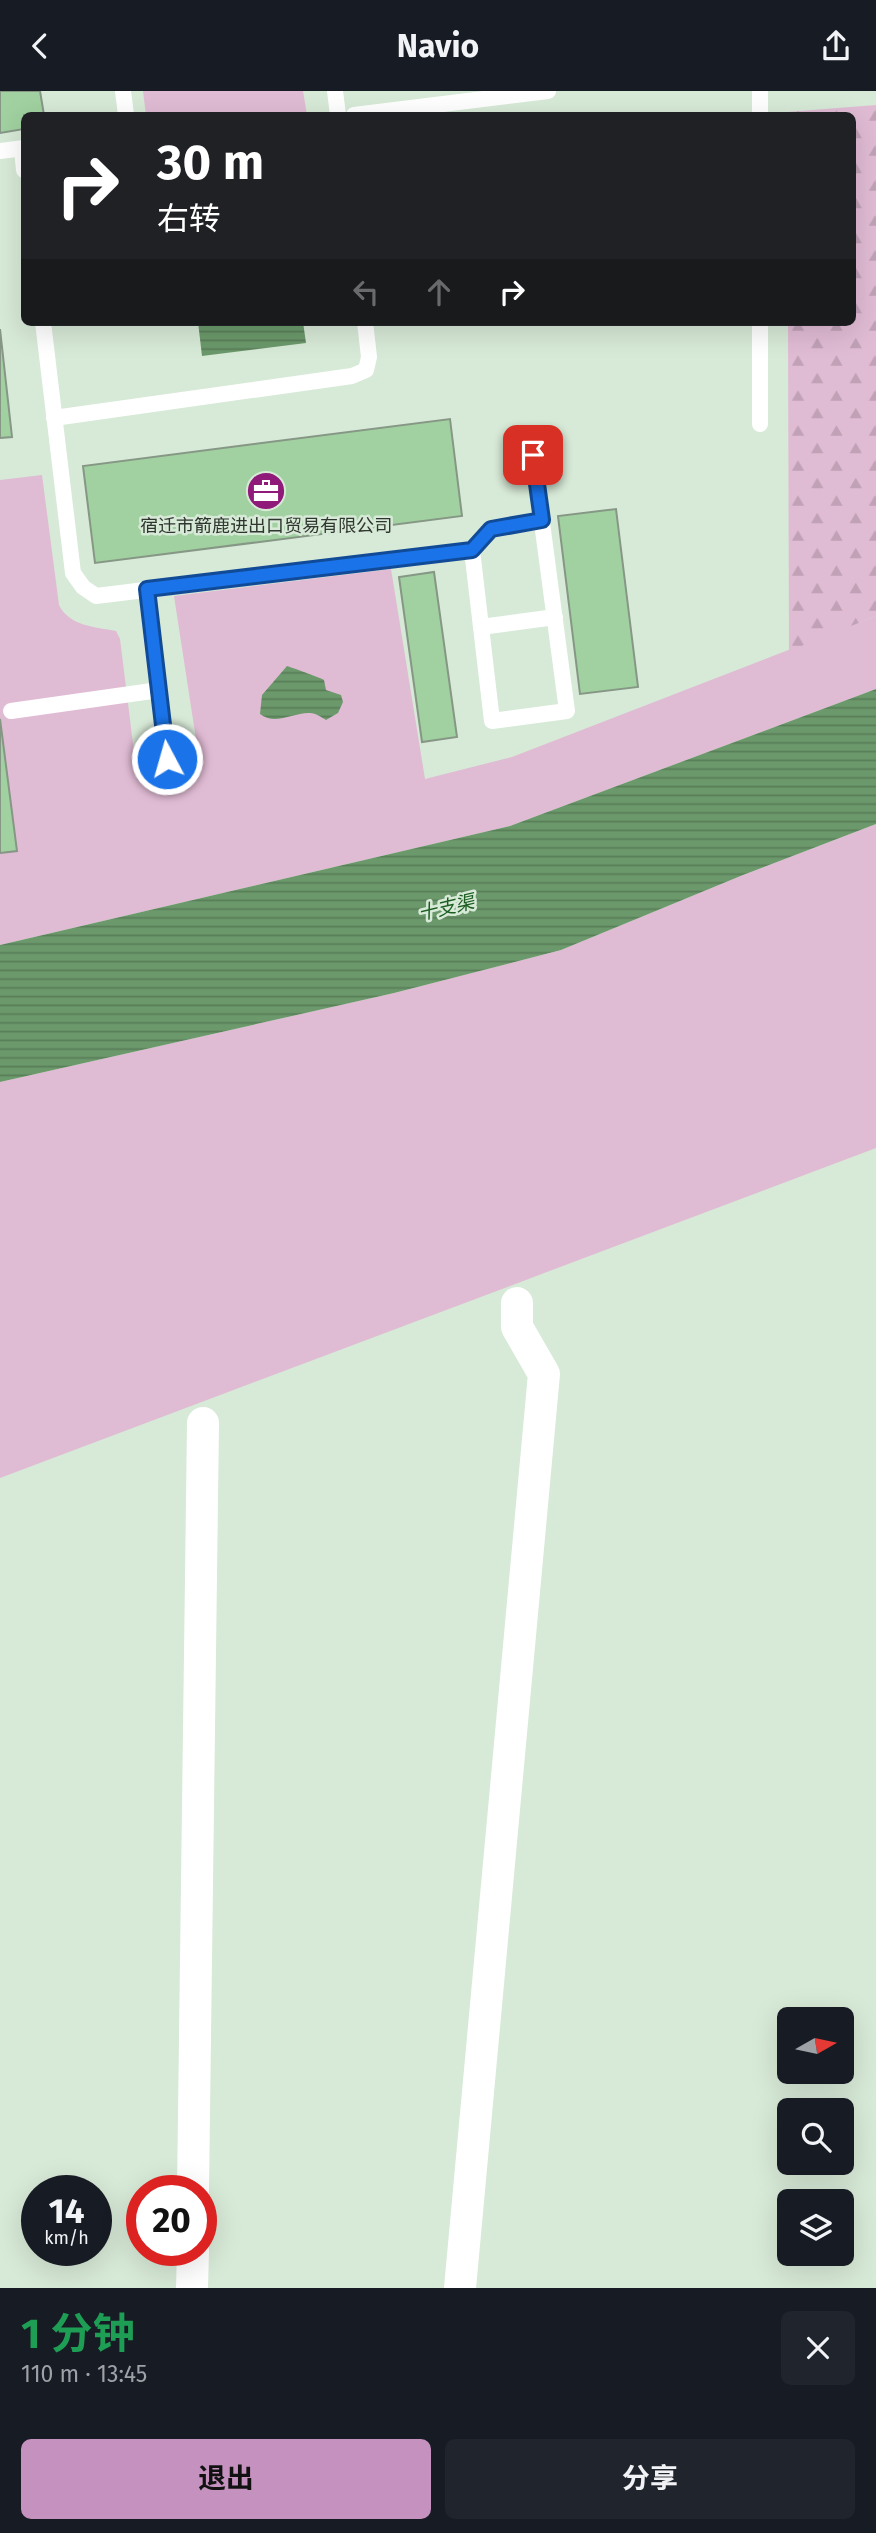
<!DOCTYPE html>
<html lang="zh">
<head>
<meta charset="utf-8">
<style>
  :root { --surface:#171b24; --page:#20242c; --text:#f1f3f6; --muted:#9ea1a6; --accent:#c591be }
  body { margin:0; font-family:"Fira Sans","Noto Sans SC",sans-serif; background:var(--page); color:var(--text); height:100vh; display:flex; flex-direction:column; font-size:26px; white-space:nowrap }
  * { box-sizing:border-box; margin:0 }
  p { font-size:23px; color:var(--muted) }
  .icon { flex:none; width:38px; height:38px; fill:none; stroke:currentColor; stroke-width:2; stroke-linecap:round; stroke-linejoin:round }
  .map { position:relative; height:2197px; overflow:hidden }
  .drawer { display:flex; flex-direction:column; background:var(--surface); flex:1 }
  .drawer>* { flex:none }
  .banner { position:absolute; left:21px; top:21px; width:835px; height:214px; border-radius:10px; box-shadow:0 7px 28px #0002; background:#202124; color:#fff; overflow:hidden }
  .needle { width:46px; rotate:81deg }
  .fabs { position:absolute; left:777px; top:1916px; display:grid; gap:14px }
  .fabs a { display:grid; place-items:center; width:77px; height:77px; border-radius:10px; background:var(--surface); box-shadow:0 7px 28px #0002; font-size:35px }
  .speed { position:absolute; left:21px; top:2084px; display:flex; gap:14px; font-size:35px; font-weight:700; text-align:center }
  .speed>* { display:grid; place-content:center; width:91px; height:91px; border-radius:50%; background:var(--surface); box-shadow:0 7px 28px #0002; line-height:1 }
  .speed small { font-size:18px; font-weight:400 }
  .speed .limit { border:10px solid #d22; background:#fff; color:#111 }
  .pin { position:absolute; display:grid; place-items:center; width:60px; height:60px; color:#fff; margin:-30px; border-radius:14px; box-shadow:0 4px 10px #0006 }
  .me { position:absolute; width:77px; margin:-38px; rotate:354deg; stroke-linejoin:round; filter:drop-shadow(0 0 5px #0008) }
  .turn { display:flex; align-items:center; gap:24px; height:147px; padding:0 21px; font-size:32px }
  .turn .icon { width:91px; height:91px; stroke-width:2.5 }
  .turn b { display:block; font-size:49px; line-height:60px }
  .lanes { display:flex; align-items:center; height:66px; padding:0 21px; background:#0003; justify-content:center; gap:35px; direction:ltr }
  .lanes .off { opacity:.35 }
  .round { display:grid; place-items:center; flex:none; width:74px; height:74px; border-radius:10px; background:var(--page) }
  .headline { display:flex; align-items:center; justify-content:space-between; height:119px; padding:0 21px }
  h1 { font-size:42px; font-weight:700; line-height:52px; color:#1e9e55 }
  .button { display:flex; gap:14px; margin-top:auto; padding:14px 21px }
  .button a { flex:1; height:80px; border-radius:10px; background:var(--accent); color:#111; font-size:28px; font-weight:700; line-height:80px; text-align:center }
  .button a+a { background:var(--page); color:var(--text) }
  header { display:flex; justify-content:space-between; align-items:center; height:91px; padding:0 21px; background:var(--surface); font-size:32px; font-weight:700 }
  .map>svg:first-child { display:block }
  .green { fill:#e0bbd4 }
  .forest { fill:url(#forest-firs) }
  .water { fill:url(#water-rules) }
  .building { fill:#a1d1a0; stroke:#869786; stroke-width:2 }
  .lines { fill:none; stroke-linecap:round; stroke-linejoin:round }
  .lane { stroke:#fff; stroke-width:16 }
  .street { stroke:#fff; stroke-width:32 }
  .route-casing { stroke:#114b97; stroke-width:18 }
  .route { stroke:#1a73e8; stroke-width:12 }
  .labels { text-anchor:middle; stroke-width:5; stroke-linejoin:round; paint-order:stroke }
  .poi-label { font-size:18px; fill:#2f362f; stroke:#d7e9d7 }
  .water-label { font-size:19px; font-style:italic; fill:#1c5e21; stroke:#d7e9d7 }
</style>
</head>
<body>
<header><svg class="icon" aria-label="back" viewBox="0 0 24 24"><path d="M15 5l-7 7 7 7"/></svg>Navio<svg class="icon" aria-label="share" viewBox="0 0 24 24"><path d="M12 15V3M7 8l5-5 5 5M5 13v7h14v-7"/></svg></header>
<div class="map">
<svg width="876" height="2197" viewBox="0 0 876 2197">
  <defs>
    <pattern id="forest-firs" width="22" height="20" patternUnits="userSpaceOnUse" patternTransform="scale(1.75)"><rect width="22" height="20" fill="#e0bbd4"/><path d="M5 1l3.5 6h-7zM16 11l3.5 6h-7z" fill="#c0a1b6"/></pattern>
    <pattern id="water-rules" width="6" height="5" patternUnits="userSpaceOnUse" patternTransform="scale(1.75)"><rect width="6" height="5" fill="#6b996b"/><path d="M0 2.5h6" fill="none" stroke="#587e58"/></pattern>
  </defs>
  <rect width="100%" height="100%" fill="#d7e9d7"/>
  <g class="green">
    <polygon points="143,0 303,0 307,24 146,24"/>
    <path d="M42,384L59,514C69,535 95,536 116,540L120,548L137,685L200,674L174,505L391,478L425,688L512,666L876,525V598L510,735L0,854V389Z"/>
    <polygon points="876,733 876,1057 0,1387 0,991 394,902 561,859 743,784"/>
  </g>
  <polygon class="forest" points="876,14 876,525 789,560 788,231 852,231 852,24 787,24 787,21"/>
  <g class="water">
    <polygon points="198,231 303,231 306,252 202,265"/>
    <path d="M287,575C290,576 319,586 324,589L326,599L341,604L343,611L338,622L326,629C321,626 316,622 310,622C294,621 275,635 260,623L262,604Z"/>
    <polygon points="876,598 876,733 743,784 561,859 394,902 0,991 0,854 510,735"/>
  </g>
  <g class="building">
    <polygon points="0,0 40,0 44,24 24,24 24,38 0,42"/>
    <polygon points="0,238 12,346 0,347"/>
    <polygon points="450,328 462,425 95,472 83,375"/>
    <polygon points="616,418 638,596 580,603 558,425"/>
    <polygon points="434,481 457,646 422,651 399,486"/>
    <polygon points="0,628 17,760 0,762"/>
  </g>
  <g class="lines">
    <g class="lane">
      <polyline points="123,0 126,24"/>
      <polyline points="335,0 338,24"/>
      <polyline points="760,0 760,24"/>
      <polyline points="354,24 548,0"/>
      <polyline points="22,58 24,79"/>
      <polyline points="0,60 24,57"/>
      <polyline points="43,231 73,482 83,496 96,505 472,459 492,630 567,620 533,364"/>
      <polyline points="54,327 352,285 366,279 369,266 365,231"/>
      <polyline points="760,333 760,231"/>
      <polyline points="472,459 491,438 542,430"/>
      <polyline points="147,498 167,668"/>
      <polyline points="481,536 555,526"/>
      <polyline points="11,620 159,599"/>
    </g>
    <g class="street">
      <polyline points="193,2100 203,1332"/>
      <polyline points="192,2197 193,2160"/>
      <polyline points="460,2197 544,1283 517,1236 517,1212"/>
    </g>
  </g>
  <g class="lines">
    <g class="route-casing">
      <polyline id="route" points="167,668 147,498 472,459 491,438 542,429 533,364"/>
    </g>
    <use href="#route" class="route"/>
  </g>
  <defs>
    <g id="office-disc" transform="scale(2.0125)"><circle r="9.5" fill="#901a79" stroke="#d7e9d7"/><path d="M-6-3h4V-5.5h4V-3h4V5H-6ZM-1-4.5V-3h2v-1.5ZM-6 0V1H6V0Z" fill="#fff"/></g>
  </defs>
  <g fill-rule="evenodd">
    <use href="#office-disc" x="266" y="400"/>
  </g>
  <g class="labels">
    <g class="poi-label">
      <text x="266" y="441">宿迁市箭鹿进出口贸易有限公司</text>
    </g>
    <g class="water-label">
      <text transform="translate(446 816) rotate(-13)" y="7">十支渠</text>
    </g>
  </g>
</svg>
<div class="fabs">
<a><svg class="needle" viewBox="-14 -14 28 28"><path d="M0-13l5 13h-10z" fill="#e53935"/><path d="M0 13l5-13h-10z" fill="#9ea1a6"/></svg></a>
<a><svg class="icon" aria-label="search" viewBox="0 0 24 24"><circle cx="10" cy="10" r="6"/><path d="M15 15l6 6"/></svg></a>
<a><svg class="icon" aria-label="layers" viewBox="0 0 24 24"><path d="M12 4l9 5-9 5-9-5zM3 14l9 5 9-5"/></svg></a>
</div>
<div class="speed"><div>14<small>km/h</small></div><div class="limit">20</div></div>
<div class="pin" style="left:533px;top:364px;background:#d93025"><svg class="icon" aria-label="arrive" viewBox="0 0 24 24"><path d="M6 21V4h12l-3 4 3 4H6"/></svg></div>
<svg class="me" style="left:167px;top:668px" viewBox="-20 -20 40 40"><circle r="17" fill="#1a73e8" stroke="#fff" stroke-width="3"/><path d="M0-11L8 9 0 5-8 9z" fill="#fff"/></svg>
<div class="banner">
<div class="turn"><svg class="icon" aria-label="right" viewBox="0 0 24 24"><path d="M7 20v-9h11M14 6l5 5-5 5"/></svg><div><b>30 m</b>右转</div></div>
<div class="lanes"><svg class="icon off" aria-label="left" viewBox="0 0 24 24"><path d="M17 20v-9H6M10 6l-5 5 5 5"/></svg><svg class="icon off" aria-label="ahead" viewBox="0 0 24 24"><path d="M12 20V5M6 11l6-6 6 6"/></svg><svg class="icon" aria-label="right" viewBox="0 0 24 24"><path d="M7 20v-9h11M14 6l5 5-5 5"/></svg></div>
</div>
</div>
<section class="drawer">
<div class="headline"><div><h1>1 分钟</h1><p>110 m · 13:45</p></div><a class="round"><svg class="icon" aria-label="close" viewBox="0 0 24 24"><path d="M6 6l12 12M18 6L6 18"/></svg></a></div>
<div class="button"><a>退出</a><a>分享</a></div>
</section>
</body>
</html>
